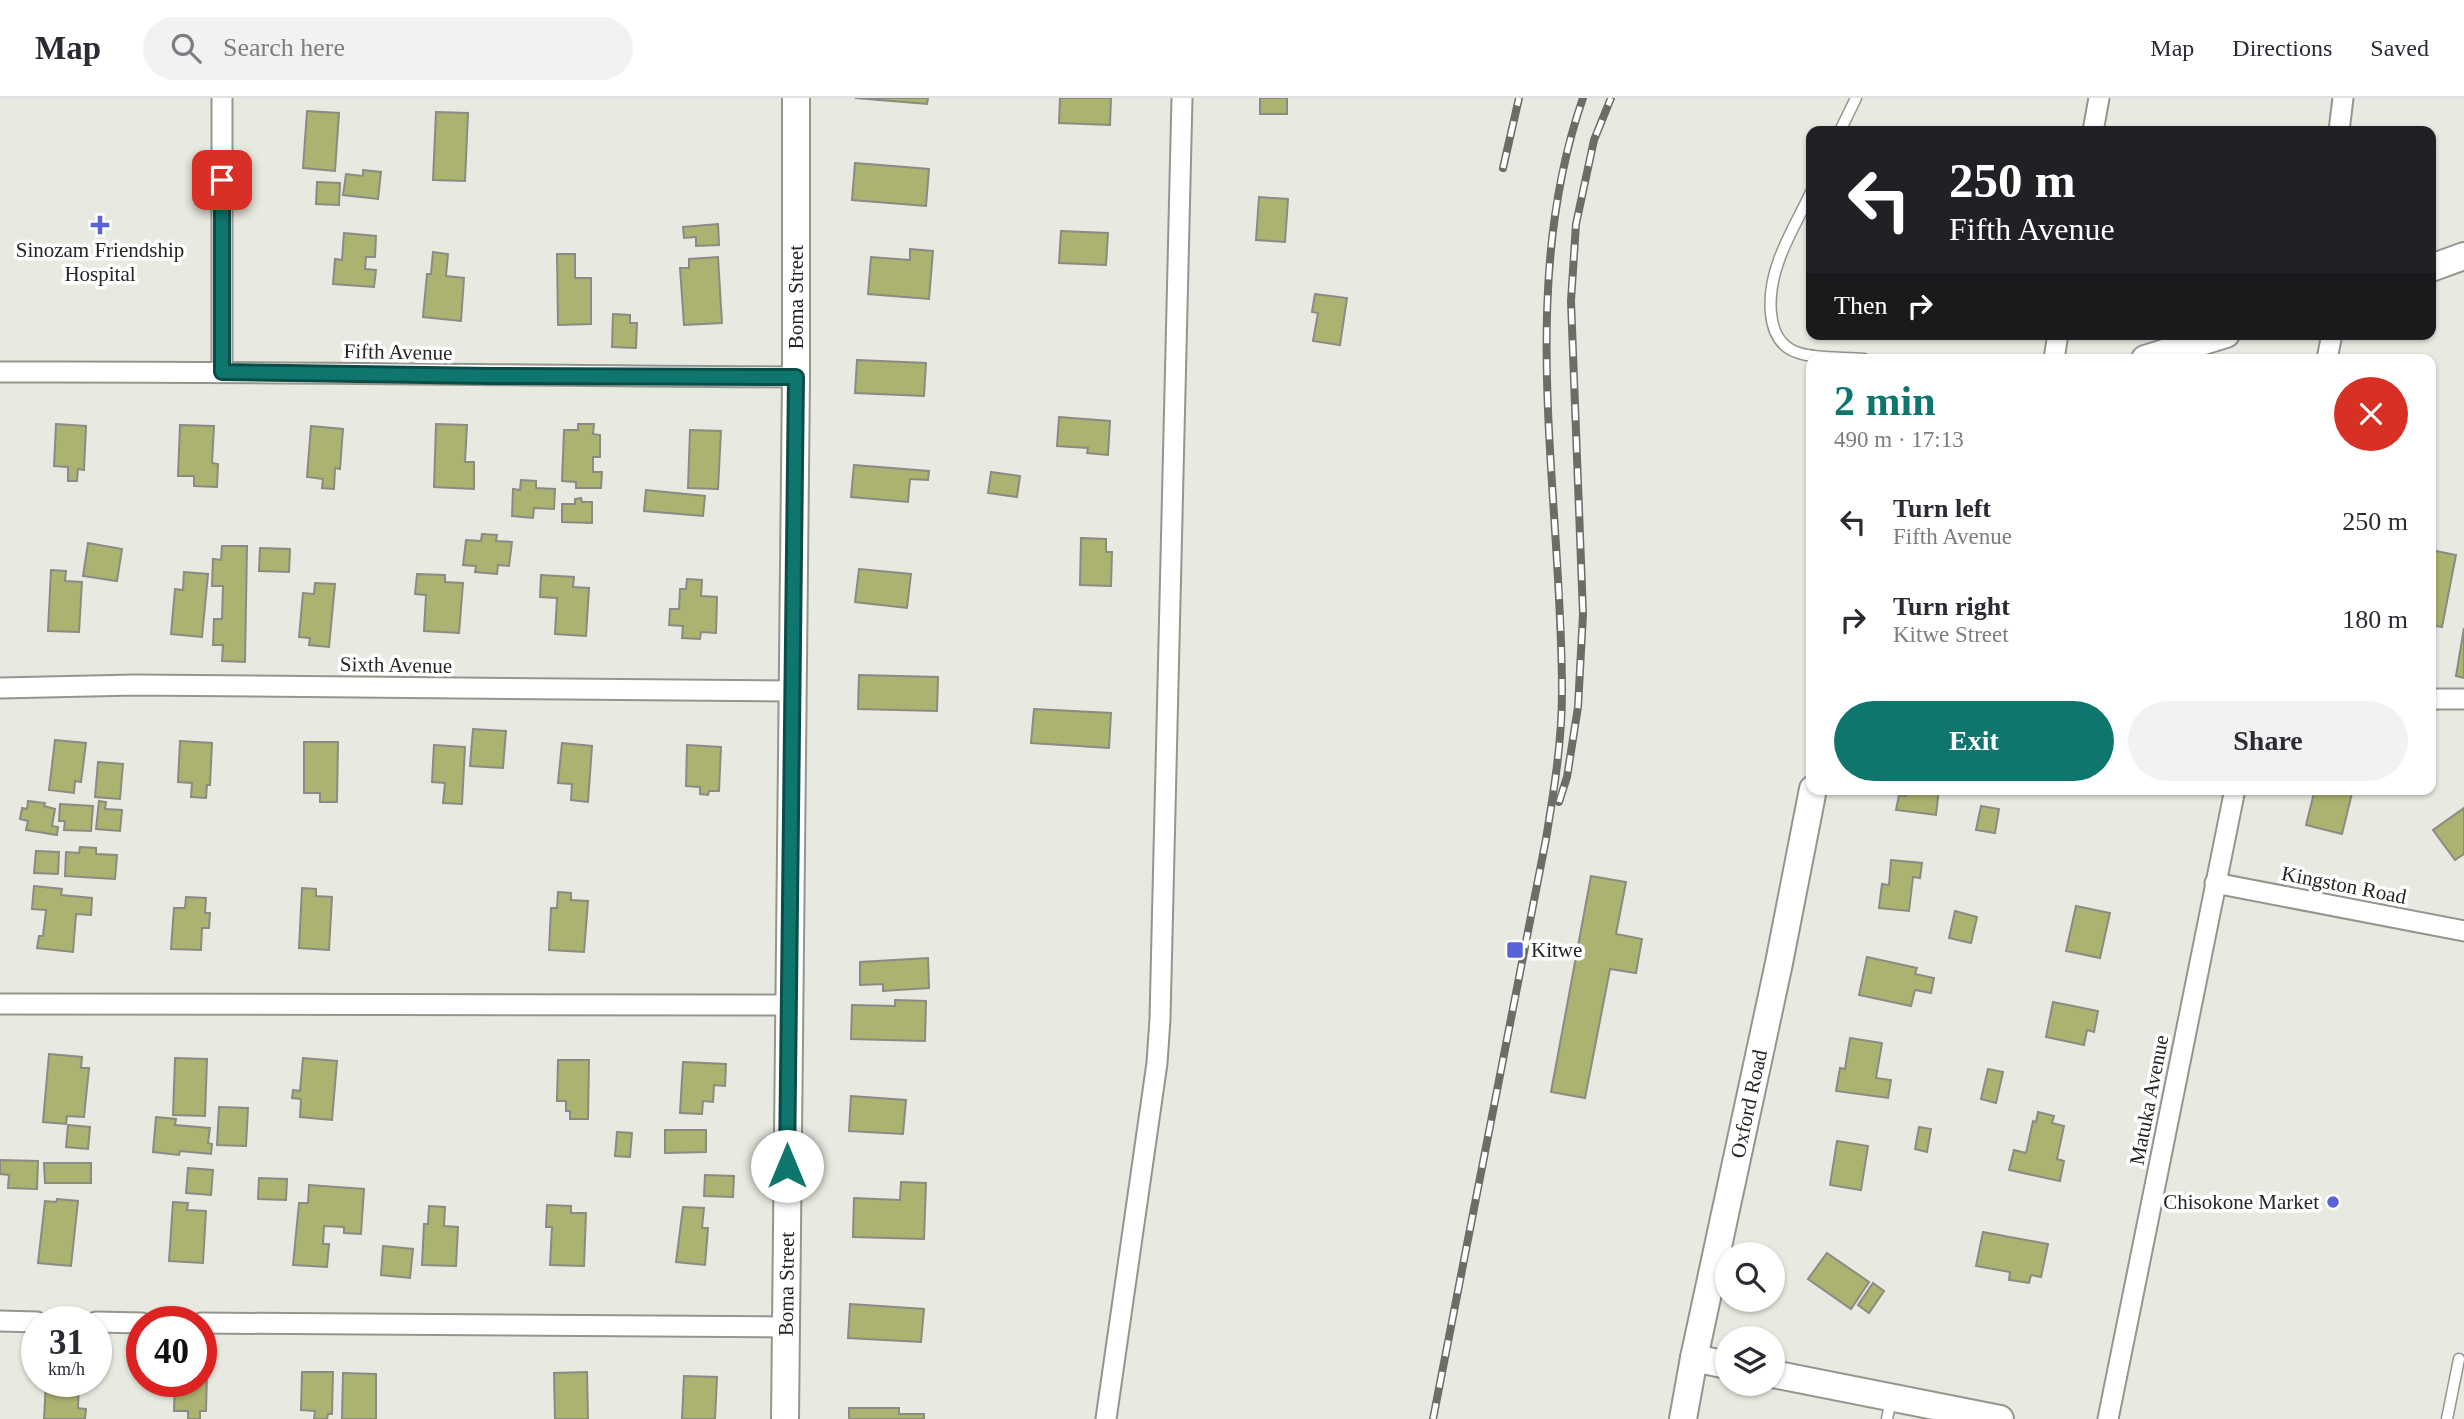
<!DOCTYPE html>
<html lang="en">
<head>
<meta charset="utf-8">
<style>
  :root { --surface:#fff; --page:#f2f2f3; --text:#2b2b33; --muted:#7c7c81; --line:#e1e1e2; --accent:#0f766e }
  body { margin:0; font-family:Georgia,serif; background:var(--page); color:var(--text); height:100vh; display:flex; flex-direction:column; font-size:26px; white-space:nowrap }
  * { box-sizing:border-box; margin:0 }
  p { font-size:23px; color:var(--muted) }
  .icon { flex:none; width:38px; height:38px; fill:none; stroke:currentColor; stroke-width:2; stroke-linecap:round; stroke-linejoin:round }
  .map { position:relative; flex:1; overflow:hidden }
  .sheet { position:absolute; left:1806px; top:256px; width:630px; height:441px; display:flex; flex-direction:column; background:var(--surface); border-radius:14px; box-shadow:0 2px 5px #0004 }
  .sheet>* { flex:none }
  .banner { position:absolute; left:1806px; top:28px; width:630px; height:214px; border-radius:14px; box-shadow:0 2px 5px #0004; background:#202124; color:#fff; overflow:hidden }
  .buttons { position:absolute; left:1715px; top:1144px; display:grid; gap:14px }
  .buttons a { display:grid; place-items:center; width:70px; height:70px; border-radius:50%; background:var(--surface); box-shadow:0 2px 5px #0004; font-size:35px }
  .speed { position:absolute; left:21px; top:1208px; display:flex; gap:14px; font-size:35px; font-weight:700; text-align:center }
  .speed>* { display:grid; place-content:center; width:91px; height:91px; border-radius:50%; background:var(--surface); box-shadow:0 2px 5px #0004; line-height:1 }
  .speed small { font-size:18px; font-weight:400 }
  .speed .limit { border:10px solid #d22; background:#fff; color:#111 }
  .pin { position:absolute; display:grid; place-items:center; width:60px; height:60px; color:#fff; margin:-30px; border-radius:14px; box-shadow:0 4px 10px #0006 }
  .me { position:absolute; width:77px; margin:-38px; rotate:0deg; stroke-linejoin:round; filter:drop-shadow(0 0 5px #0008) }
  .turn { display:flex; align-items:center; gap:24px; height:147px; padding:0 28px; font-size:32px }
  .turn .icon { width:91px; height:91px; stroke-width:2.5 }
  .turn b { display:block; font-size:49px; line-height:60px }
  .then { display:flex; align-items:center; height:66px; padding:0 28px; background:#0003; gap:14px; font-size:26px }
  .round { display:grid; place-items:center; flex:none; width:74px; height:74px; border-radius:37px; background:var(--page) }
  .overview { display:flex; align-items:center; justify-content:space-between; height:119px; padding:0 28px }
  h1 { font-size:42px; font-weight:800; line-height:52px; color:var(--accent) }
  .action { display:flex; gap:14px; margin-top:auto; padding:14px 28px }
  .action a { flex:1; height:80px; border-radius:42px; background:var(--accent); color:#fff; font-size:28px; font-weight:800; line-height:80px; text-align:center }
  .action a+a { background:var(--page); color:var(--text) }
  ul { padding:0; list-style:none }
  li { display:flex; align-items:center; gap:21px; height:98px; padding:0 28px }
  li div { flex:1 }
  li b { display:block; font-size:26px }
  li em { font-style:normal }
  header { display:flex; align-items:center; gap:42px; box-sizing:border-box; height:98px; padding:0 35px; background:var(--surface); border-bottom:2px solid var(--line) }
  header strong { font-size:33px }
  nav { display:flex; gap:38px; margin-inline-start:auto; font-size:24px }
  .search { width:490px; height:63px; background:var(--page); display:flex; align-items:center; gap:18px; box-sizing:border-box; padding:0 24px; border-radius:38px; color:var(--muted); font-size:26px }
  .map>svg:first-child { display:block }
  .building { fill:#acb26f; stroke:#8a8b83; stroke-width:2 }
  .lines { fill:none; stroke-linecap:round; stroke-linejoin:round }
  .lane-casing { stroke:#94958d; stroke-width:13 }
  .street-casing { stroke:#94958d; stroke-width:23 }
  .secondary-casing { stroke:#94958d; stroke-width:30 }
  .lane { stroke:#fff; stroke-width:10 }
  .street { stroke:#fff; stroke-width:19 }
  .secondary { stroke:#fff; stroke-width:26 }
  .rail-casing { stroke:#6d6d68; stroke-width:8 }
  .rail { stroke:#fff; stroke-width:5; stroke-dasharray:16; stroke-linecap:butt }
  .route-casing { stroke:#0a4d48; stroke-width:18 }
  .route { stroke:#0f766e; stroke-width:12 }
  .poi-dot { fill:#5862d9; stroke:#fff; stroke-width:2.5 }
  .labels { text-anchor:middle; stroke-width:7; stroke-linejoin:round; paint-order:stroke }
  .poi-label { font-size:21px; fill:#252522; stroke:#fff }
  .street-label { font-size:21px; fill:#252522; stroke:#fff }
</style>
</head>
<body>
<header>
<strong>Map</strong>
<div class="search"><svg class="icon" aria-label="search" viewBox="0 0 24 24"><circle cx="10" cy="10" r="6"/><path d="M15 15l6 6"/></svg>Search here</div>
<nav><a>Map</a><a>Directions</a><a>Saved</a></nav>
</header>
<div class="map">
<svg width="2464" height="1321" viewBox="0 0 2464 1321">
  <rect width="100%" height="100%" fill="#e8e9e0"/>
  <g class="building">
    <polygon points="855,0 928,0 927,6"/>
    <polygon points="1060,0 1111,0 1110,27 1059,25"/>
    <rect x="1260" y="0" width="27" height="16"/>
    <polygon points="307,13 339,15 335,73 303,70"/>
    <polygon points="436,14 468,15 465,83 433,82"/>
    <polygon points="855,65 929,71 926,108 852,102"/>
    <polygon points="363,72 381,74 378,101 343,97 346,76 363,78"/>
    <polygon points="317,84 340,85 339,107 316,106"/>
    <polygon points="1259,99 1288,101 1285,144 1256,142"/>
    <polygon points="718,126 719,147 696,148 696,139 684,140 683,129"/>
    <polygon points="1061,133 1108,135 1106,167 1059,165"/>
    <polygon points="344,135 376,138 375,159 366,159 365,171 376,172 374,189 333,186 335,161 342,162"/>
    <polygon points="910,151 933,153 929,201 868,196 871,159 910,162"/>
    <polygon points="433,154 448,156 446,178 464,180 461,223 423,219 427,176 431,176"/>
    <polygon points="557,156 575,156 575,180 591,180 591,226 558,227"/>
    <polygon points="718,159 722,225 684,227 680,170 689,170 689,161"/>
    <polygon points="1315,196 1347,200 1340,247 1313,243 1318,215 1312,214"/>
    <polygon points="613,216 630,217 630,225 637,225 636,250 612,249"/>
    <polygon points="857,262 926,265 924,298 855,295"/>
    <polygon points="1059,319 1110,323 1108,357 1087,355 1088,350 1057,348"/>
    <polygon points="56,326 86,328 84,372 78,371 77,383 68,383 68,369 54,368"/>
    <polygon points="436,326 467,327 465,364 474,364 474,391 434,389"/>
    <polygon points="578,326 594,326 593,336 600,337 600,359 593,359 593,374 602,374 601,390 576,390 576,384 562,383 564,332 578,332"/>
    <polygon points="180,327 214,328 212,365 218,366 217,389 194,388 194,378 178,378"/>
    <polygon points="311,328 343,331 340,371 335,370 334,391 322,390 323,381 307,379"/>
    <polygon points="690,332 721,333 718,391 688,390"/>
    <polygon points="854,367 929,373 928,382 910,381 908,404 851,399"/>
    <polygon points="991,374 1020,378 1017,399 988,395"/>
    <polygon points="521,382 536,383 536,390 555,391 554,411 534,410 533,420 512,418 513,391 520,392"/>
    <polygon points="646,392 705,398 703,418 644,413"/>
    <polygon points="581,400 582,404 592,404 592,425 562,424 562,406 575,406 575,401"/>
    <polygon points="482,436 497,437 496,443 512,444 509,468 498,467 497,476 475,474 476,468 463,467 466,442 481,443"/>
    <polygon points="1081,440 1106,441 1106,454 1112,454 1111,488 1080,487"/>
    <polygon points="88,445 122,451 117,483 83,478"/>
    <polygon points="222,448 247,448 245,564 222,563 223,547 213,547 214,521 222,521 223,488 212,488 213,461 221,462"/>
    <polygon points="260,450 290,451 289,474 259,473"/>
    <polygon points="2431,452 2456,457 2442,529 2431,527"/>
    <polygon points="859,471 911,476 907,510 855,504"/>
    <polygon points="51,472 66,473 65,483 82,484 79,534 48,533"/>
    <polygon points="184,474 208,476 202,539 171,536 175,491 183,492"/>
    <polygon points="417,476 445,477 445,484 463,485 459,535 424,533 426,497 415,496"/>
    <polygon points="541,477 574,479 573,489 589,490 586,538 555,536 557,500 540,499"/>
    <polygon points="687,481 702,482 701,498 717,499 716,535 701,534 700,541 682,540 683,528 669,527 670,511 679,511 680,491 686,491"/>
    <polygon points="315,485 335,486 329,549 309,547 310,540 299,539 303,495 314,496"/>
    <polygon points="2464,530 2464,580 2456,578"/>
    <polygon points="859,577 938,579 937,613 858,611"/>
    <polygon points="1034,611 1111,615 1109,650 1031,645"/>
    <polygon points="473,631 506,633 503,670 470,668"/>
    <polygon points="55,642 86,645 81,684 75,683 74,695 49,692"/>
    <polygon points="180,643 212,645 210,687 207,687 206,700 191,699 192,685 178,684"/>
    <polygon points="304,644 338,644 337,704 320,704 320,695 304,695"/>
    <polygon points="562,645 592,648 588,704 571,702 572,686 558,685"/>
    <polygon points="434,647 465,649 462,706 443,705 445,685 432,684"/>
    <polygon points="687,647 721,649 719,693 709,693 708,697 700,696 700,689 686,688"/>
    <polygon points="98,664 123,666 120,701 95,699"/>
    <polygon points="1907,691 1939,691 1936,717 1896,712 1899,697 1906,698"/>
    <polygon points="2315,691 2353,691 2342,736 2306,727"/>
    <polygon points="28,703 45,705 44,708 55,711 52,728 58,729 57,737 26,732 28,723 20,721 22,710 27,711"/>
    <polygon points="99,703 106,704 105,711 122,712 120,733 96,731"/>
    <polygon points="60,706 93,708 91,733 64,732 65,723 59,723"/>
    <polygon points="1981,708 1999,711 1995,735 1976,732"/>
    <polygon points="2464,710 2464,756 2455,762 2433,732"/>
    <polygon points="80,749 96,750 96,756 117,757 115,781 65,778 66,754 79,755"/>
    <polygon points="36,753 59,754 58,776 34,775"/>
    <polygon points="1891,762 1922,765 1920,780 1913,779 1909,813 1879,810 1882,786 1889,787"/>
    <polygon points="1591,778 1626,784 1616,836 1642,841 1636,875 1610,871 1585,1000 1551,994"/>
    <polygon points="34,788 62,791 61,797 92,800 91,817 76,816 73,854 37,850 39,838 43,838 46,812 32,811"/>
    <polygon points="302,790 316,791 316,798 332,799 329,852 299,850"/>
    <polygon points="558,794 571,795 571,802 588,803 584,854 549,852 551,810 557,810"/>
    <polygon points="186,799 206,800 205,815 210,815 209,830 202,830 201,852 171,851 174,810 185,810"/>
    <polygon points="2076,808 2110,815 2100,860 2066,853"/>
    <polygon points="1955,813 1977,819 1971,845 1949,840"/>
    <polygon points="1867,859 1917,870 1915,876 1934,880 1931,895 1915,892 1911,908 1859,897"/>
    <polygon points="928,860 929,890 883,893 883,886 860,887 860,864"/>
    <polygon points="895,902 926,903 925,943 851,941 852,907 895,908"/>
    <polygon points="2053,904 2098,913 2094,934 2087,932 2084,947 2046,939"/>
    <polygon points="1850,940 1882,945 1876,980 1891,982 1888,1000 1836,993 1840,970 1845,971"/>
    <polygon points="49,956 82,959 81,970 89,970 84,1019 67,1018 66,1026 43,1024"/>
    <polygon points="175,960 207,961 205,1018 173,1017"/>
    <polygon points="303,960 337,963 332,1022 300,1019 301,1001 292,1000 293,992 300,993"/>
    <polygon points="558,962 589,962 588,1021 570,1021 570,1013 566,1013 566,1003 557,1003"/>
    <polygon points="683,964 726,966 725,988 714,987 713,1004 703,1003 702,1016 680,1015"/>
    <polygon points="1988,971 2003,974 1996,1005 1981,1001"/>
    <polygon points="851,998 906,1002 903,1036 849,1033"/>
    <polygon points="219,1009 248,1010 246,1048 217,1047"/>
    <polygon points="2038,1014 2054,1018 2052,1025 2064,1028 2057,1061 2064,1063 2060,1083 2009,1072 2014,1052 2026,1055 2033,1023 2036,1024"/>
    <polygon points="156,1019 176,1021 175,1027 210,1030 208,1045 212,1046 211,1056 180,1053 179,1057 153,1054"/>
    <polygon points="68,1027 90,1029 88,1051 66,1049"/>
    <polygon points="1919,1029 1931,1031 1927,1054 1915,1051"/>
    <polygon points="665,1032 706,1032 706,1054 665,1055"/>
    <polygon points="617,1034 632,1035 630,1059 615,1058"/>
    <polygon points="1837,1043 1868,1048 1861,1092 1830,1087"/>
    <polygon points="0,1062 38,1063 37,1091 8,1090 9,1077 0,1076"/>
    <polygon points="44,1065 91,1065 91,1085 45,1085"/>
    <polygon points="188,1070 213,1072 211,1097 186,1095"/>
    <polygon points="705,1077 734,1078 733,1099 704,1098"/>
    <polygon points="259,1080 287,1081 286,1102 258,1101"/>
    <polygon points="901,1084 926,1085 924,1141 853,1139 854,1100 900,1102"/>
    <polygon points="309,1087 364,1091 361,1136 344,1135 344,1129 324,1128 323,1146 329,1146 327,1169 293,1167 299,1105 308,1105"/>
    <polygon points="57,1101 78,1103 71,1168 38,1165 45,1103 56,1104"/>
    <polygon points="173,1104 188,1105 187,1112 206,1113 203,1165 169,1163"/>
    <polygon points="547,1107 571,1108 571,1115 586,1115 584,1168 550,1167 552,1129 546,1129"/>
    <polygon points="429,1108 445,1109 444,1128 458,1129 456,1168 422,1167 424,1126 428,1126"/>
    <polygon points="683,1109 704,1110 702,1130 708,1130 705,1167 676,1164"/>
    <polygon points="1983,1134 2048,1146 2041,1179 2031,1177 2029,1185 2009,1182 2010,1174 1976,1168"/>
    <polygon points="383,1148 413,1151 410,1180 381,1177"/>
    <polygon points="1827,1155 1869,1184 1851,1211 1808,1181"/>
    <polygon points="1873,1185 1884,1193 1869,1215 1858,1207"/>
    <polygon points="850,1206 924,1211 921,1244 848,1240"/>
    <polygon points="201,1274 207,1274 206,1313 200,1313 200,1321 188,1321 188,1313 174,1313 175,1283 201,1283"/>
    <polygon points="302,1274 333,1274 332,1316 328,1316 327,1321 314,1321 315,1313 301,1312"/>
    <polygon points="587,1274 588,1321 555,1321 554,1275"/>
    <polygon points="343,1275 376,1276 376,1321 342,1321"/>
    <polygon points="684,1278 717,1279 715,1321 682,1321"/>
    <polygon points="46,1283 79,1283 78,1310 86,1311 85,1321 44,1321"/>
    <polygon points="849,1310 899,1310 899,1316 924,1316 924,1321 849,1321"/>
  </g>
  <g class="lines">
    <g class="lane-casing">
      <g id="lane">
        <polyline points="1840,33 1856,0"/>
        <path d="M1811,94C1801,116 1787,139 1779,162C1768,192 1762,244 1799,255C1817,261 1845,259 1864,261"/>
        <polyline points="1887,1321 1891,1301"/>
        <polyline points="2447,1321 2459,1261"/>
      </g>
    </g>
    <g class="street-casing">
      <g id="street">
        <polyline points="2093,33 2099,0"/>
        <polyline points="2339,33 2343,0"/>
        <polyline points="2054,261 2058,236"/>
        <polyline points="2327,261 2332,236"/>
        <path d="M0,274C265,273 530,278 796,279"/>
        <polyline points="222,274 222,0"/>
        <polyline points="0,590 135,587 791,593"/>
        <polyline points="2431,601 2464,601"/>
        <polyline points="2215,785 2464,833"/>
        <polyline points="0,906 789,907"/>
        <polyline points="0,1223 37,1224"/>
        <polyline points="96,1224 142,1225"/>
        <polyline points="201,1225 786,1229"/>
        <polyline points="1106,1321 1157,965 1160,921 1182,0"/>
        <polyline points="2108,1321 2235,691"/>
      </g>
    </g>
    <g class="secondary-casing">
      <g id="secondary">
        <polyline points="2431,170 2464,158"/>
        <polyline points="2145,261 2226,236"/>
        <polyline points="1694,1260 1727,1267"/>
        <polyline points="1773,1276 2000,1321"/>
        <path id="s1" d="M785,1321L796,279V0"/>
        <path id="s2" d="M1683,1321L1694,1260L1779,865L1813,691"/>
      </g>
    </g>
    <use href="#lane" class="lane"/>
    <use href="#street" class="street"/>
    <use href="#secondary" class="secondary"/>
    <g class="rail-casing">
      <g id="rail">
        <polyline points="1503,70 1519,0"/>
        <polyline points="1559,704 1567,679 1578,609 1583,516 1571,203 1576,126 1594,42 1611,0"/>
        <path d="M1433,1321L1546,741C1554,692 1562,643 1562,594C1562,396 1516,192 1583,0"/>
      </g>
    </g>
    <use href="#rail" class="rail"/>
  </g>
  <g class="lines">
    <g class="route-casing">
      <polyline id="route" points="222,82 222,274 492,278 796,279 787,1068"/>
    </g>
    <use href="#route" class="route"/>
  </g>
  <g class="poi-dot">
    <path d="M96.5 116.5h7v7h7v7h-7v7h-7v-7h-7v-7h7z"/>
    <rect x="1506" y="843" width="18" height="18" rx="3.5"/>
    <circle cx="2333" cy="1104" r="7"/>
  </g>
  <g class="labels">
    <g class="poi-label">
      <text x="100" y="159">Sinozam Friendship<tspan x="100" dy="24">Hospital</tspan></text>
      <text x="1531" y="859" text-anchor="start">Kitwe</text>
      <text x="2319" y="1111" text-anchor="end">Chisokone Market</text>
    </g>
    <g class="street-label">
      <text transform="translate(796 199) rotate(-90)" y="7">Boma Street</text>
      <text transform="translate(398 254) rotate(1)" y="7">Fifth Avenue</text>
      <text transform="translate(396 567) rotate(1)" y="7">Sixth Avenue</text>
      <text transform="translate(2344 787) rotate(11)" y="7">Kingston Road</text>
      <text transform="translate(2149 1002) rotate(-79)" y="7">Matuka Avenue</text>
      <text dy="7" stroke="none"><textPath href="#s2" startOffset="322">Oxford Road</textPath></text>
      <text dy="7" stroke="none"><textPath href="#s1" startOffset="135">Boma Street</textPath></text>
    </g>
  </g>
</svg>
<div class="buttons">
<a><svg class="icon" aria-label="search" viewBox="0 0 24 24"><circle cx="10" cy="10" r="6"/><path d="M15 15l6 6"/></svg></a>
<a><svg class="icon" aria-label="layers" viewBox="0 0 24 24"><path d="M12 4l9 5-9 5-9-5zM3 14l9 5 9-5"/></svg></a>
</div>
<div class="speed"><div>31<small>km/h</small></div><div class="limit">40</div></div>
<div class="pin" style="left:222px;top:82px;background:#d93025"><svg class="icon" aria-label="arrive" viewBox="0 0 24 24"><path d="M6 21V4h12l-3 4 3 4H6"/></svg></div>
<svg class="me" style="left:787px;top:1068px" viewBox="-20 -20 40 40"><circle r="19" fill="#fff"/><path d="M0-13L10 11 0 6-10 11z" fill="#0f766e"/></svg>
<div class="banner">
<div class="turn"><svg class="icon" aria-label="left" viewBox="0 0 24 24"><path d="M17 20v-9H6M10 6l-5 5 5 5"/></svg><div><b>250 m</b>Fifth Avenue</div></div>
<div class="then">Then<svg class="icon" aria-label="right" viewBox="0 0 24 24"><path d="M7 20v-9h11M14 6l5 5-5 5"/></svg></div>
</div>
<section class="sheet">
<div class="overview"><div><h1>2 min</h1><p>490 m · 17:13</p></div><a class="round" style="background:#d93025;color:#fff"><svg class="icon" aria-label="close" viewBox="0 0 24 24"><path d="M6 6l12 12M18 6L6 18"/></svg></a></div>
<ul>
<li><svg class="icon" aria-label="left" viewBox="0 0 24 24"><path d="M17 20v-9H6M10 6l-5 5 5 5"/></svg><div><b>Turn left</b><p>Fifth Avenue</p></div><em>250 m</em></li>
<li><svg class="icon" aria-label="right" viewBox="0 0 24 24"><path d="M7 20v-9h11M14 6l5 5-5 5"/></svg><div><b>Turn right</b><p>Kitwe Street</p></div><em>180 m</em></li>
</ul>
<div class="action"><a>Exit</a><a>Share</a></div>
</section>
</div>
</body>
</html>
